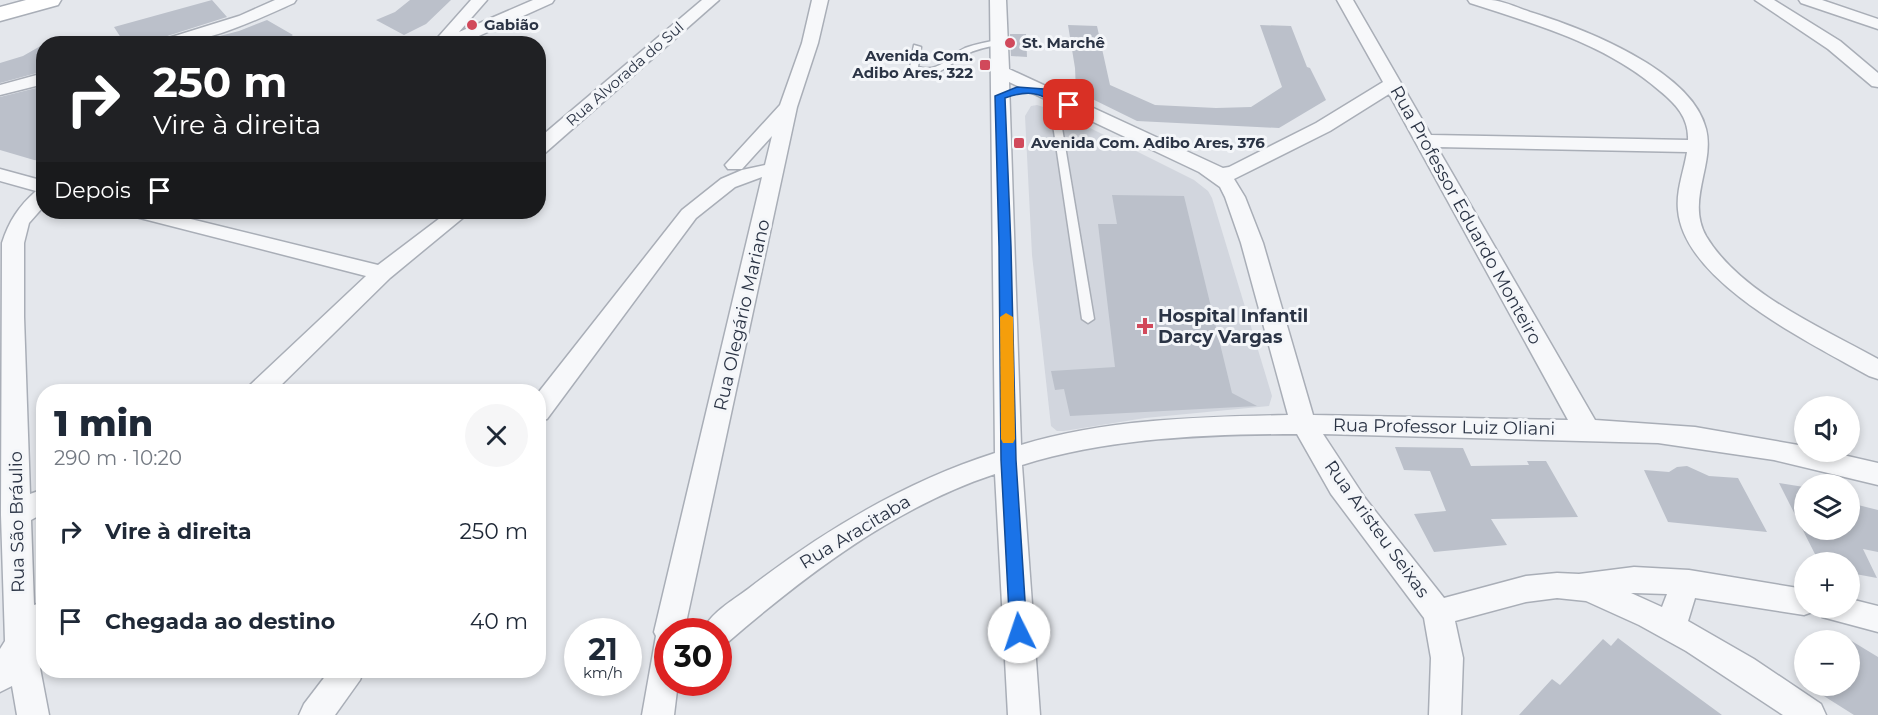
<!DOCTYPE html>
<html lang="pt">
<head>
<meta charset="utf-8">
<style>
  :root { --surface:#fff; --page:#f6f6f7; --text:#1f2937; --muted:#747a83 }
  body { margin:0; font-family:Montserrat,sans-serif; background:var(--page); color:var(--text); height:100vh; display:flex; flex-direction:column; font-size:22px; white-space:nowrap }
  * { box-sizing:border-box; margin:0 }
  p { font-size:20px; color:var(--muted) }
  .icon { flex:none; width:33px; height:33px; fill:none; stroke:currentColor; stroke-width:2; stroke-linecap:round; stroke-linejoin:round }
  .map { position:relative; flex:1; overflow:hidden }
  .side { position:absolute; left:36px; top:384px; width:510px; height:294px; display:flex; flex-direction:column; background:var(--surface); border-radius:24px; box-shadow:0 3px 9px #0003 }
  .side>* { flex:none }
  .hud { position:absolute; left:36px; top:36px; width:510px; height:183px; border-radius:24px; box-shadow:0 3px 9px #0003; background:#202124; color:#fff; overflow:hidden }
  .buttons { position:absolute; left:1794px; top:396px; display:grid; gap:12px }
  .buttons a { display:grid; place-items:center; width:66px; height:66px; border-radius:50%; background:var(--surface); box-shadow:0 3px 9px #0003; font-size:30px }
  .speed { position:absolute; left:564px; top:618px; display:flex; gap:12px; font-size:30px; font-weight:700; text-align:center }
  .speed>* { display:grid; place-content:center; width:78px; height:78px; border-radius:50%; background:var(--surface); box-shadow:0 3px 9px #0003; line-height:1 }
  .speed small { font-size:15px; font-weight:400 }
  .speed .limit { border:9px solid #d22; background:#fff; color:#111 }
  .pin { position:absolute; display:grid; place-items:center; width:51px; height:51px; color:#fff; margin:-26px; border-radius:12px; box-shadow:0 3px 9px #0006 }
  .me { position:absolute; width:66px; margin:-33px; rotate:356deg; stroke-linejoin:round; filter:drop-shadow(0 0 4px #0008) }
  .turn { display:flex; align-items:center; gap:21px; height:126px; padding:0 18px; font-size:27px }
  .turn .icon { width:78px; height:78px; stroke-width:2.5 }
  .turn b { display:block; font-size:42px; line-height:51px }
  .then { display:flex; align-items:center; height:57px; padding:0 18px; background:#0003; gap:12px; font-size:22px }
  .round { display:grid; place-items:center; flex:none; width:63px; height:63px; border-radius:32px; background:var(--page) }
  .head { display:flex; align-items:center; justify-content:space-between; height:102px; padding:0 18px }
  h1 { font-size:36px; font-weight:800; line-height:45px }
  ul { padding:0; list-style:none }
  li { display:flex; align-items:center; gap:18px; height:90px; padding:0 18px }
  li div { flex:1 }
  li b { display:block; font-size:22px }
  li em { font-style:normal }
  .map>svg:first-child { display:block }
  .built { fill:#d2d6de }
  .building { fill:#bbc0ca }
  .lines { fill:none; stroke-linecap:round; stroke-linejoin:round }
  .service-casing { stroke:#a9aeb7; stroke-width:3 }
  .minor-casing { stroke:#a9aeb7; stroke-width:3 }
  .secondary-casing { stroke:#a9aeb7; stroke-width:3 }
  .service { fill:#f7f8fa; fill-rule:evenodd }
  .minor { fill:#f7f8fa; fill-rule:evenodd }
  .secondary { fill:#fff; fill-rule:evenodd }
  .route { fill:#1a73e8; stroke:#114b97; stroke-width:1.5 }
  .slow { fill:#f59e0b }
  .poi-dot { fill:#d1495b; stroke:#f4f6f9; stroke-width:2 }
  .labels { text-anchor:middle; stroke-width:6; stroke-linejoin:round; paint-order:stroke }
  .far-poi-label { font-size:15px; font-weight:bold; fill:#2b3445; stroke:#f4f6f9; text-anchor:start }
  .far-street-label { font-size:15px; fill:#2b3445; stroke:#f4f6f9 }
  .street-label { font-size:18px; fill:#2b3445; stroke:#f4f6f9 }
  .poi-label { font-size:18px; font-weight:bold; fill:#2b3445; stroke:#f4f6f9; text-anchor:start }
</style>
</head>
<body>
<div class="map">
<svg width="1878" height="715" viewBox="0 0 1878 715">
  <rect width="100%" height="100%" fill="#e4e7ec"/>
  <polygon class="built" points="1037,105 1056,111 1194,180 1208,191 1212,198 1272,396 1269,406 1145,418 1064,431 1057,431 1051,426 1032,255 1025,116 1031,106"/>
  <g class="building">
    <polygon points="212,0 227,17 161,38 158,44 125,44 114,27"/>
    <polygon points="410,0 451,0 426,24 404,35 376,20 395,12"/>
    <polygon points="267,20 293,35 279,44 189,44 239,31"/>
    <polygon points="1068,25 1097,26 1110,85 1155,105 1216,108 1251,107 1282,87 1260,25 1291,26 1307,67 1310,68 1326,100 1279,128 1137,121 1076,91 1075,68"/>
    <polygon points="1010,34 1026,34 1027,57 1011,56"/>
    <polygon points="44,44 44,71 0,83 0,63 23,56"/>
    <polygon points="44,86 44,161 34,160 0,150 0,97"/>
    <polygon points="1112,195 1184,196 1232,393 1257,406 1070,416 1064,389 1055,390 1051,371 1115,367 1098,224 1117,224"/>
    <polygon points="1395,447 1463,448 1471,466 1529,465 1527,461 1546,461 1578,517 1491,519 1507,545 1434,552 1414,514 1446,511 1430,471 1404,470"/>
    <polygon points="1687,466 1709,476 1738,478 1767,532 1668,522 1644,470 1669,472 1677,467"/>
    <polygon points="1779,483 1804,487 1804,530 1850,530 1850,503 1878,510 1878,552 1863,549 1877,578 1850,573 1850,562 1819,562"/>
    <polygon points="1618,638 1647,660 1722,715 1519,715 1552,679 1560,685 1603,639 1611,646"/>
    <polygon points="1850,640 1878,657 1878,715 1854,715 1808,686 1850,686"/>
  </g>
  <g class="lines">
    <g class="service-casing">
      <g id="service">
        <path d="M998,40L1002,42L1001,44C990,47 979,48 969,53C948,63 935,85 910,68L914,45L921,47L918,67C941,73 947,56 965,48C976,44 987,42 998,40Z"/>
        <polygon points="1053,95 1057,98 1094,319 1088,323 1082,319 1049,98"/>
      </g>
    </g>
    <g class="minor-casing">
      <g id="minor">
        <path d="M275,0H296L294,3C251,22 207,44 160,44L162,40L239,16Z"/>
        <polygon points="471,0 487,0 459,32 533,0 554,0 552,3 461,44 432,44"/>
        <polygon points="702,0 719,0 545,153 538,155 538,139"/>
        <polygon points="812,0 828,0 818,43 797,107 684,632 668,632 668,682 678,682 674,715 642,715 656,636 654,632 762,177 735,187 696,218 547,419 538,421 538,393 682,210 721,179 742,170 765,165 772,136 742,169 728,169 725,165 780,105 802,43"/>
        <path d="M990,0H1006L1009,69L1223,168L1229,167L1316,123L1383,82L1337,0H1353L1431,135L1688,140C1689,118 1676,104 1660,91C1606,44 1538,25 1470,3L1468,0C1476,0 1484,0 1491,0C1504,1 1518,8 1530,12C1582,28 1692,70 1706,129C1715,165 1686,200 1706,236C1740,293 1822,328 1878,359V379L1869,376C1813,344 1684,283 1678,210C1676,190 1684,171 1687,152L1437,147L1595,420L1695,427L1804,446V452H1830L1878,463V485L1774,460L1658,443L1323,434L1365,498L1444,598L1526,576L1557,573L1579,574L1634,567L1689,570L1804,589V608H1816L1815,611L1804,615L1695,598L1688,621L1754,659L1821,704L1826,715H1783L1686,651L1639,625L1586,601L1557,598L1526,602L1455,621L1463,658L1461,715H1429L1431,658L1424,618L1331,494L1297,434C1206,434 1109,438 1022,465L1040,715H1008L995,474C895,507 807,574 728,642L718,645V632H702C710,613 732,601 748,589C823,531 904,482 995,453ZM1009,82L1199,172L1220,187L1225,197L1241,243L1288,415C1199,417 1107,419 1021,445ZM1389,94L1568,420L1313,415L1263,243L1245,197L1234,179L1330,131ZM1631,593H1634L1667,594L1662,607Z"/>
        <polygon points="1755,0 1774,0 1840,41 1878,73 1878,87 1872,86 1828,49"/>
        <polygon points="1799,0 1822,0 1878,19 1878,29 1801,3"/>
        <polygon points="44,73 44,84 0,95 0,85"/>
        <path d="M0,169L44,181V206L29,223L24,243V317L30,494L44,489V513L31,520L34,605L44,602V638L36,647L49,715H17L12,686L0,692V649L5,641L1,515L2,243C9,221 19,206 36,191L0,181Z"/>
        <polygon points="129,212 162,212 378,265 448,212 470,212 390,278 274,392 246,392 249,386 366,276 132,216"/>
        <polygon points="1850,599 1878,606 1878,632 1822,617 1818,608 1850,608"/>
        <polygon points="330,670 364,670 360,680 335,715 299,715 304,704"/>
      </g>
    </g>
    <g class="secondary-casing">
      <polygon id="secondary" points="26,0 61,0 58,5 0,21 0,7"/>
    </g>
    <use href="#service" class="service"/>
    <use href="#minor" class="minor"/>
    <use href="#secondary" class="secondary"/>
  </g>
  <path class="route" d="M1017,87L1044,89L1074,105C1064,113 1050,98 1039,95C1028,91 1016,94 1005,98L1011,247L1016,460L1027,632L1025,637L1019,640L1013,637L1010,632L1001,460L999,247L995,96Z"/>
  <polygon class="slow" points="1006,313 1013,317 1015,439 1013,443 1003,443 1001,439 1000,317"/>
  <g class="poi-dot">
    <circle cx="472" cy="25" r="6"/>
    <circle cx="1010" cy="43" r="6"/>
    <rect x="979" y="59" width="12" height="12" rx="3"/>
    <rect x="1013" y="137" width="12" height="12" rx="3"/>
    <path d="M1142 317h6v6h6v6h-6v6h-6v-6h-6v-6h6z"/>
  </g>
  <g class="labels">
    <g class="far-poi-label">
      <text x="484" y="30">Gabião</text>
      <text x="1022" y="48">St. Marchê</text>
      <text x="973" y="61" text-anchor="end">Avenida Com.<tspan x="973" dy="17">Adibo Ares, 322</tspan></text>
      <text x="1031" y="148">Avenida Com. Adibo Ares, 376</text>
    </g>
    <g class="far-street-label">
      <text transform="translate(625 74) rotate(-41)" y="5">Rua Alvorada do Sul</text>
    </g>
    <g class="street-label">
      <text transform="translate(1466 215) rotate(61)" y="6">Rua Professor Eduardo Monteiro</text>
      <text transform="translate(742 315) rotate(-77)" y="6">Rua Olegário Mariano</text>
      <text transform="translate(1444 427) rotate(1)" y="6">Rua Professor Luiz Oliani</text>
      <text transform="translate(17 522) rotate(-91)" y="6">Rua São Bráulio</text>
      <text transform="translate(1377 529) rotate(54)" y="6">Rua Aristeu Seixas</text>
      <text transform="translate(855 532) rotate(-31)" y="6">Rua Aracitaba</text>
    </g>
    <g class="poi-label">
      <text x="1158" y="322">Hospital Infantil<tspan x="1158" dy="21">Darcy Vargas</tspan></text>
    </g>
  </g>
</svg>
<div class="buttons">
<a><svg class="icon" aria-label="sound" viewBox="0 0 24 24"><path d="M4 9h4l5-4v14l-5-4H4zM17 9q2 3 0 6"/></svg></a>
<a><svg class="icon" aria-label="layers" viewBox="0 0 24 24"><path d="M12 4l9 5-9 5-9-5zM3 14l9 5 9-5"/></svg></a>
<a>+</a>
<a>−</a>
</div>
<div class="speed"><div>21<small>km/h</small></div><div class="limit">30</div></div>
<div class="pin" style="left:1069px;top:105px;background:#d93025"><svg class="icon" aria-label="arrive" viewBox="0 0 24 24"><path d="M6 21V4h12l-3 4 3 4H6"/></svg></div>
<svg class="me" style="left:1019px;top:632px" viewBox="-20 -20 40 40"><circle r="19" fill="#fff"/><path d="M0-13L10 11 0 6-10 11z" fill="#1a73e8"/></svg>
<div class="hud">
<div class="turn"><svg class="icon" aria-label="right" viewBox="0 0 24 24"><path d="M7 20v-9h11M14 6l5 5-5 5"/></svg><div><b>250 m</b>Vire à direita</div></div>
<div class="then">Depois<svg class="icon" aria-label="arrive" viewBox="0 0 24 24"><path d="M6 21V4h12l-3 4 3 4H6"/></svg></div>
</div>
<section class="side">
<div class="head"><div><h1>1 min</h1><p>290 m · 10:20</p></div><a class="round"><svg class="icon" aria-label="close" viewBox="0 0 24 24"><path d="M6 6l12 12M18 6L6 18"/></svg></a></div>
<ul>
<li><svg class="icon" aria-label="right" viewBox="0 0 24 24"><path d="M7 20v-9h11M14 6l5 5-5 5"/></svg><div><b>Vire à direita</b></div><em>250 m</em></li>
<li><svg class="icon" aria-label="arrive" viewBox="0 0 24 24"><path d="M6 21V4h12l-3 4 3 4H6"/></svg><div><b>Chegada ao destino</b></div><em>40 m</em></li>
</ul>
</section>
</div>
</body>
</html>
